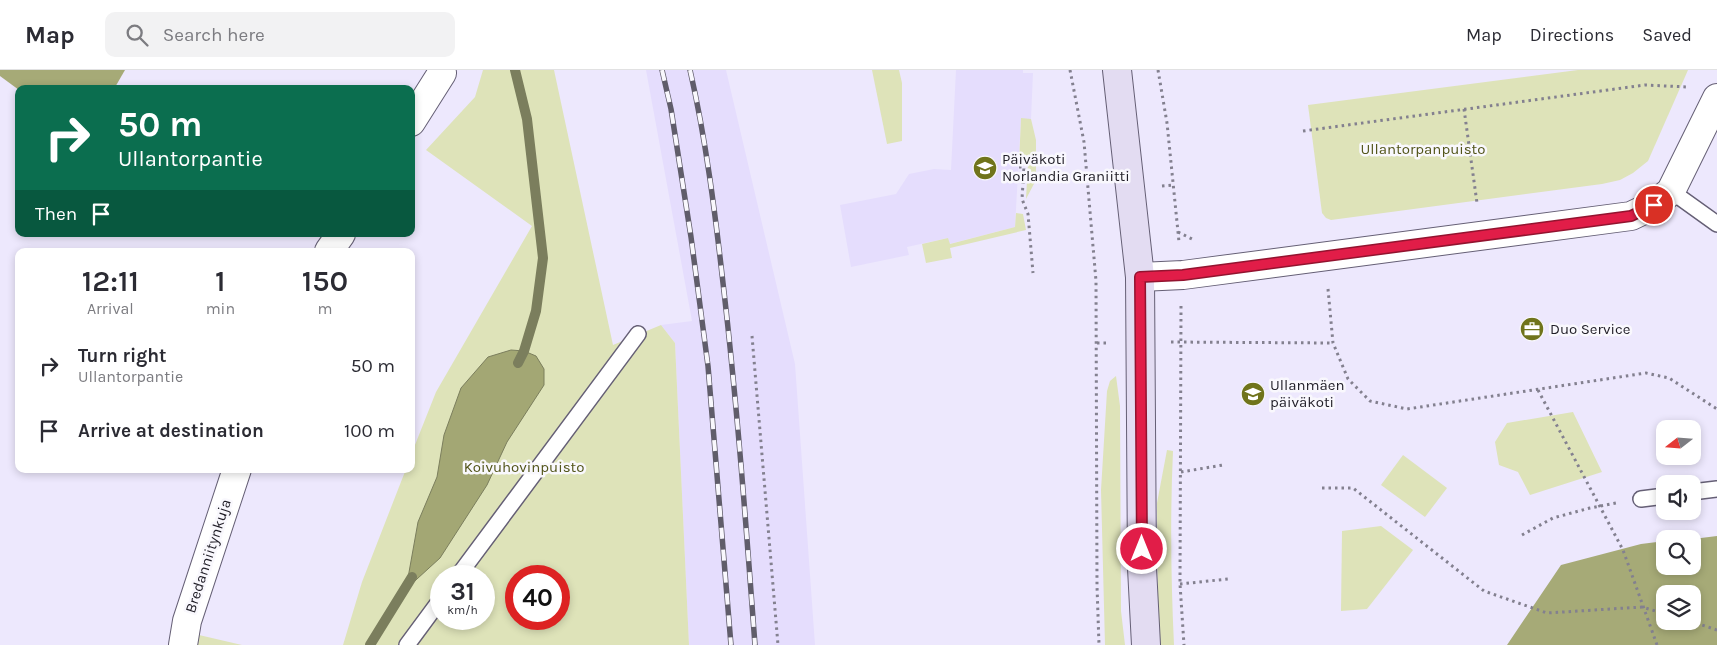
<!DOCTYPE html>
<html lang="en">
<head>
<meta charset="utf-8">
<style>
  :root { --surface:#fff; --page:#f2f2f3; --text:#2b2b33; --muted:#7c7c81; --line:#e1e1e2 }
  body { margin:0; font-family:Karla,sans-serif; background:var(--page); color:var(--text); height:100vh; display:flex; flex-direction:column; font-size:19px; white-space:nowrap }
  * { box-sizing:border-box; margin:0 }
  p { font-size:16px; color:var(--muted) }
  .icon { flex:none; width:28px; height:28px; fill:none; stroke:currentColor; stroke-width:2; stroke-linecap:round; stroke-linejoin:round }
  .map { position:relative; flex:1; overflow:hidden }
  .panel { position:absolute; left:15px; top:178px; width:400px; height:225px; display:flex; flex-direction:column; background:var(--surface); border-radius:10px; box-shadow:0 2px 8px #0003 }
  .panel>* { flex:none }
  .banner { position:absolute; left:15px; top:15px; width:400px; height:152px; border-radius:10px; box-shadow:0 2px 8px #0003; background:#0b6e4f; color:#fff; overflow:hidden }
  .needle { width:32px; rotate:253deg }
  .fabs { position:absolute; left:1656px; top:350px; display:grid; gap:10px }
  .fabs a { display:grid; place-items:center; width:45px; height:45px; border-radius:10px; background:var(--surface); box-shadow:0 2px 8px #0003; font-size:25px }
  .speed { position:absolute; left:430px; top:495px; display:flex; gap:10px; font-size:25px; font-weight:700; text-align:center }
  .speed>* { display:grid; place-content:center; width:65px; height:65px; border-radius:50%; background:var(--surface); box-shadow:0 2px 8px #0003; line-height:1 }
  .speed small { font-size:12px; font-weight:400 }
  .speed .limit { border:8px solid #d22; background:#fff; color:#111 }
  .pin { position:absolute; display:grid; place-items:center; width:42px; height:42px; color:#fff; margin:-21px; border:2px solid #fff; border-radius:50%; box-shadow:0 1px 5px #0007 }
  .me { position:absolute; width:55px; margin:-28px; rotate:0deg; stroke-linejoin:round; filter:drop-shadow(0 0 4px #0008) }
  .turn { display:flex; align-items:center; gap:18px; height:105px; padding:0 20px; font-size:22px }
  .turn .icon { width:65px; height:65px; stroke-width:2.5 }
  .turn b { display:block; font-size:35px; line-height:42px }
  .then { display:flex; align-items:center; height:48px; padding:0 20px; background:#0003; gap:10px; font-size:19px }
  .eta { display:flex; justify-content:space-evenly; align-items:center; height:85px; text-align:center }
  .eta b { font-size:30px; font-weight:600; line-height:35px }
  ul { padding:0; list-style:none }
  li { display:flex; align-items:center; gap:15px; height:65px; padding:0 20px }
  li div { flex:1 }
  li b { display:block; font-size:19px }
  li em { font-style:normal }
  header { display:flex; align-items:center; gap:30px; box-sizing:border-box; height:70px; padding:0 25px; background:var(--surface); border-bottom:1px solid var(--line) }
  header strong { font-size:24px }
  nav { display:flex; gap:28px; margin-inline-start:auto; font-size:18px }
  .search { width:350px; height:45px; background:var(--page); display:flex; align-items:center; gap:12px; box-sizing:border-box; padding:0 18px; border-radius:10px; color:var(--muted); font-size:19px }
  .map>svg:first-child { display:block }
  .built { fill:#e5ddfd }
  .green { fill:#dee3b9; fill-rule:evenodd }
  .forest { fill:#a6aa77; fill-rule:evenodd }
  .water { fill:#a3a774; stroke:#7b7e5d }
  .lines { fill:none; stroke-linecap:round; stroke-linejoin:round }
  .stream { stroke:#7b7e5d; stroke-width:10 }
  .lane-casing { stroke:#655f75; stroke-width:18 }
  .street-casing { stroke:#655f75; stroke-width:30 }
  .secondary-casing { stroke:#655f75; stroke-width:30 }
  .path { stroke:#83808f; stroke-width:3; stroke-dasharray:2.5 4; stroke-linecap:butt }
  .lane { stroke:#fff; stroke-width:15 }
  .street { stroke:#fff; stroke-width:28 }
  .secondary { stroke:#e3dcf2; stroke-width:28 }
  .rail-casing { stroke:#605d6a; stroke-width:5.5 }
  .rail { stroke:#f9f8fd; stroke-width:4; stroke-dasharray:11; stroke-linecap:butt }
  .route-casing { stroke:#92132f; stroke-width:12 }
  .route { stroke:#e11d48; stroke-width:9 }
  .labels { text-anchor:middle; stroke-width:5; stroke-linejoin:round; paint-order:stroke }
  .park-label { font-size:15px; fill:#52551a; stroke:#f9f8fd }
  .poi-label { font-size:15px; fill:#1f1d26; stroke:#f9f8fd; text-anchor:start }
  .street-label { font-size:15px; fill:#1f1d26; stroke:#f9f8fd }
</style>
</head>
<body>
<header>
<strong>Map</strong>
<div class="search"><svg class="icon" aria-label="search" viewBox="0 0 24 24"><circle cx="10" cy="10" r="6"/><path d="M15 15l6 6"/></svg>Search here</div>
<nav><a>Map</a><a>Directions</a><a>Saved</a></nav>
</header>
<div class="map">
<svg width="1717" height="575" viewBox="0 0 1717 575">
  <rect width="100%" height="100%" fill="#ede8fd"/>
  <g class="built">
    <polygon points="646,0 726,0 795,294 815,575 689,575 675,273 661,255 692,251"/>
    <polygon points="956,0 1023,0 1023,3 1033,3 1031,49 1021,49 1015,157 949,174 948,168 907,177 909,185 851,197 840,135 896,124 909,104 934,99 951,100"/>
  </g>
  <g class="green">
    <path d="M483,0H554L613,275L661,255L675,273L689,575H343L362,512L406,399H411V385L436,322L532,156L426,80L475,27ZM441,506H484V549H441ZM516,506H559V549H516Z"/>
    <polygon points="872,0 899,0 902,13 902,71 887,74"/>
    <polygon points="1578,0 1688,0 1648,91 1633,103 1620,110 1602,114 1331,150 1326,148 1322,143 1308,35"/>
    <polygon points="1021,48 1031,49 1036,70 1036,110 1026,129 1028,93 1019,93"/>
    <polygon points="1016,143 1023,144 1026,160 950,178 952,188 926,193 922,174 948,168 950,174 1015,157"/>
    <polygon points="1116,306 1120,336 1121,541 1125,575 1105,575 1101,420 1107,321 1110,311"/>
    <polygon points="1573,342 1602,402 1530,425 1518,402 1499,395 1495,372 1507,353"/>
    <path d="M1167,380L1173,381C1170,446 1171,510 1174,575H1158L1157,433Z"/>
    <polygon points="1403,385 1447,418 1425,447 1381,415"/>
    <polygon points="1381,456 1413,480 1367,539 1341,541 1342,461"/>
    <polygon points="199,565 242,575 196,575"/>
  </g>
  <g class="forest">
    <polygon points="0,0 125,0 114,19 19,20 0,6"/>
    <path d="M1717,466V575H1507L1561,495L1641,474L1665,471V496H1692L1693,469ZM1665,524H1692V551H1665Z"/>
  </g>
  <polygon class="water" points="511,280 524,281 536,286 544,299 544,315 507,372 487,415 440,488 406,519 418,452 437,407 444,365 461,318 488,287"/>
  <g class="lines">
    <g class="stream">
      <polyline points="515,0 527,49 543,188 536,241 524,281 518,293"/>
      <polyline points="370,575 412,507"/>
    </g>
    <g class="lane-casing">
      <g id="lane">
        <polyline points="1671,121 1717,154"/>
        <polyline points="1692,422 1717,419"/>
        <polyline points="1641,429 1665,426"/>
        <polyline points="458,506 638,264"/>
        <polyline points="407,575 441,529"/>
      </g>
    </g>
    <g class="street-casing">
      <g id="street">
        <polyline points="411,52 442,3"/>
        <polyline points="329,181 341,164"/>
        <polyline points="1140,207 1183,205 1631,146 1654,135 1671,121 1717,28"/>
        <polyline points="183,575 187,551 237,399"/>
      </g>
    </g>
    <g class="secondary-casing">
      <polyline id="secondary" points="1117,0 1140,207 1142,498 1146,575"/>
    </g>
    <g class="path">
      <polyline points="1070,0 1084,72 1096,211 1097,516 1099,575"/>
      <polyline points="1158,0 1167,53 1179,172"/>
      <polyline points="1464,39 1477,133"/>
      <polyline points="1303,61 1645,15 1688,17"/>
      <polyline points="1019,97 1024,97 1022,129 1028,144 1033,203"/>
      <polyline points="1162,116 1174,115"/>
      <polyline points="1178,162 1194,170"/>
      <polyline points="1328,219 1333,273 1348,309 1370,331 1407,339 1646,303 1669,308 1717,339"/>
      <polyline points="1181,236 1180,514 1184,575"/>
      <polyline points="752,266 778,575"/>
      <polyline points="1171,272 1333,273"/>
      <polyline points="1097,273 1110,273"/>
      <polyline points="1538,320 1623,480 1657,575"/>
      <polyline points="1181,402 1223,395"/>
      <polyline points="1322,418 1353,418 1484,521 1547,543 1642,537 1665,544"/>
      <polyline points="1522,465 1553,448 1590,438 1616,433"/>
      <polyline points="1180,514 1228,509"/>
      <polyline points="1690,551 1717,560"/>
    </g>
    <use href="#lane" class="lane"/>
    <use href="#street" class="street"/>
    <use href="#secondary" class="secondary"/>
    <g class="rail-casing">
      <g id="rail">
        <polyline points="662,0 671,39 691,167 708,296 731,575"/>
        <path d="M690,0C706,70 715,142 723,213C737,333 746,454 755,575"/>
      </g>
    </g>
    <use href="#rail" class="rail"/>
  </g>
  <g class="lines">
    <g class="route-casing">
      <polyline id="route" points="1142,479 1140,207 1183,205 1631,146 1654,135"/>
    </g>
    <use href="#route" class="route"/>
  </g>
  <defs>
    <g id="school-disc" transform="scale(1.25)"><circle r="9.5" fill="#70741b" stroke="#f9f8fd"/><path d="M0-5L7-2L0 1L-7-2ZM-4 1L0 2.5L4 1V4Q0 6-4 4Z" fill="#fff"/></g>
    <g id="office-disc" transform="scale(1.25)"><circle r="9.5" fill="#70741b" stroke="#f9f8fd"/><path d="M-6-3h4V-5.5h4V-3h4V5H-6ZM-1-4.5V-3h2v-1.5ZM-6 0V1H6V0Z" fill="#fff"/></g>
  </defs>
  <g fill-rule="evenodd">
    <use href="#school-disc" x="985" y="98"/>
    <use href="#office-disc" x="1532" y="259"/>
    <use href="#school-disc" x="1253" y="324"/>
  </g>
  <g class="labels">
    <g class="park-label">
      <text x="1423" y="84">Ullantorpanpuisto</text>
      <text x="524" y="402">Koivuhovinpuisto</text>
    </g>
    <g class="poi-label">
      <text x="1002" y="94">Päiväkoti<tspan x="1002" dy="17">Norlandia Graniitti</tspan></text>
      <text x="1550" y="264">Duo Service</text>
      <text x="1270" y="320">Ullanmäen<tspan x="1270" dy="17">päiväkoti</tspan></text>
    </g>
    <g class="street-label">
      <text transform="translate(208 486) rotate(-72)" y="5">Bredanniitynkuja</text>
    </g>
  </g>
</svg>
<div class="fabs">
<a><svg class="needle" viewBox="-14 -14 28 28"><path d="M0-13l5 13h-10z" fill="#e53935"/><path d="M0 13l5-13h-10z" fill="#7c7c81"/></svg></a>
<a><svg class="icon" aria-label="sound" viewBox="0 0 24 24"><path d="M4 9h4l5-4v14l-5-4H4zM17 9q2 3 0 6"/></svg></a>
<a><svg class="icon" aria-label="search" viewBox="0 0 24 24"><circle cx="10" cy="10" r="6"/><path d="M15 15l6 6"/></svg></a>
<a><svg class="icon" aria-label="layers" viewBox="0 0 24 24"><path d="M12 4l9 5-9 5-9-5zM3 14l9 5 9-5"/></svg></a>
</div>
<div class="speed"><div>31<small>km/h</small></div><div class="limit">40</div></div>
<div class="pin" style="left:1654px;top:135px;background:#d93025"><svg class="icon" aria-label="arrive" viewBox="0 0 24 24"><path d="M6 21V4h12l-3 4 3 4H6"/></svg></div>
<svg class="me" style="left:1142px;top:479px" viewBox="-20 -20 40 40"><circle r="17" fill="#e11d48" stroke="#fff" stroke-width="3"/><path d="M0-11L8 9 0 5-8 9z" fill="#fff"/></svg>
<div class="banner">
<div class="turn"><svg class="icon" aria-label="right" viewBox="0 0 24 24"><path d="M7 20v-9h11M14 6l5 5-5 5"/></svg><div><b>50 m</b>Ullantorpantie</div></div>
<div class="then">Then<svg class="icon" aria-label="arrive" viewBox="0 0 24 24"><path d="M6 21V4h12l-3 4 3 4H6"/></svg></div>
</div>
<section class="panel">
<div class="eta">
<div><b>12:11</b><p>Arrival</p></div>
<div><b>1</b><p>min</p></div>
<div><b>150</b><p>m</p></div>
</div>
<ul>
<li><svg class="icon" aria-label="right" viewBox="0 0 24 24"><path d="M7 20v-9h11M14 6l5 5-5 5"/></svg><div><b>Turn right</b><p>Ullantorpantie</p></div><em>50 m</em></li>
<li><svg class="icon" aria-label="arrive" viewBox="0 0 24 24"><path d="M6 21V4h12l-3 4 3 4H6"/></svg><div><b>Arrive at destination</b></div><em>100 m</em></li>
</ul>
</section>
</div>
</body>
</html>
